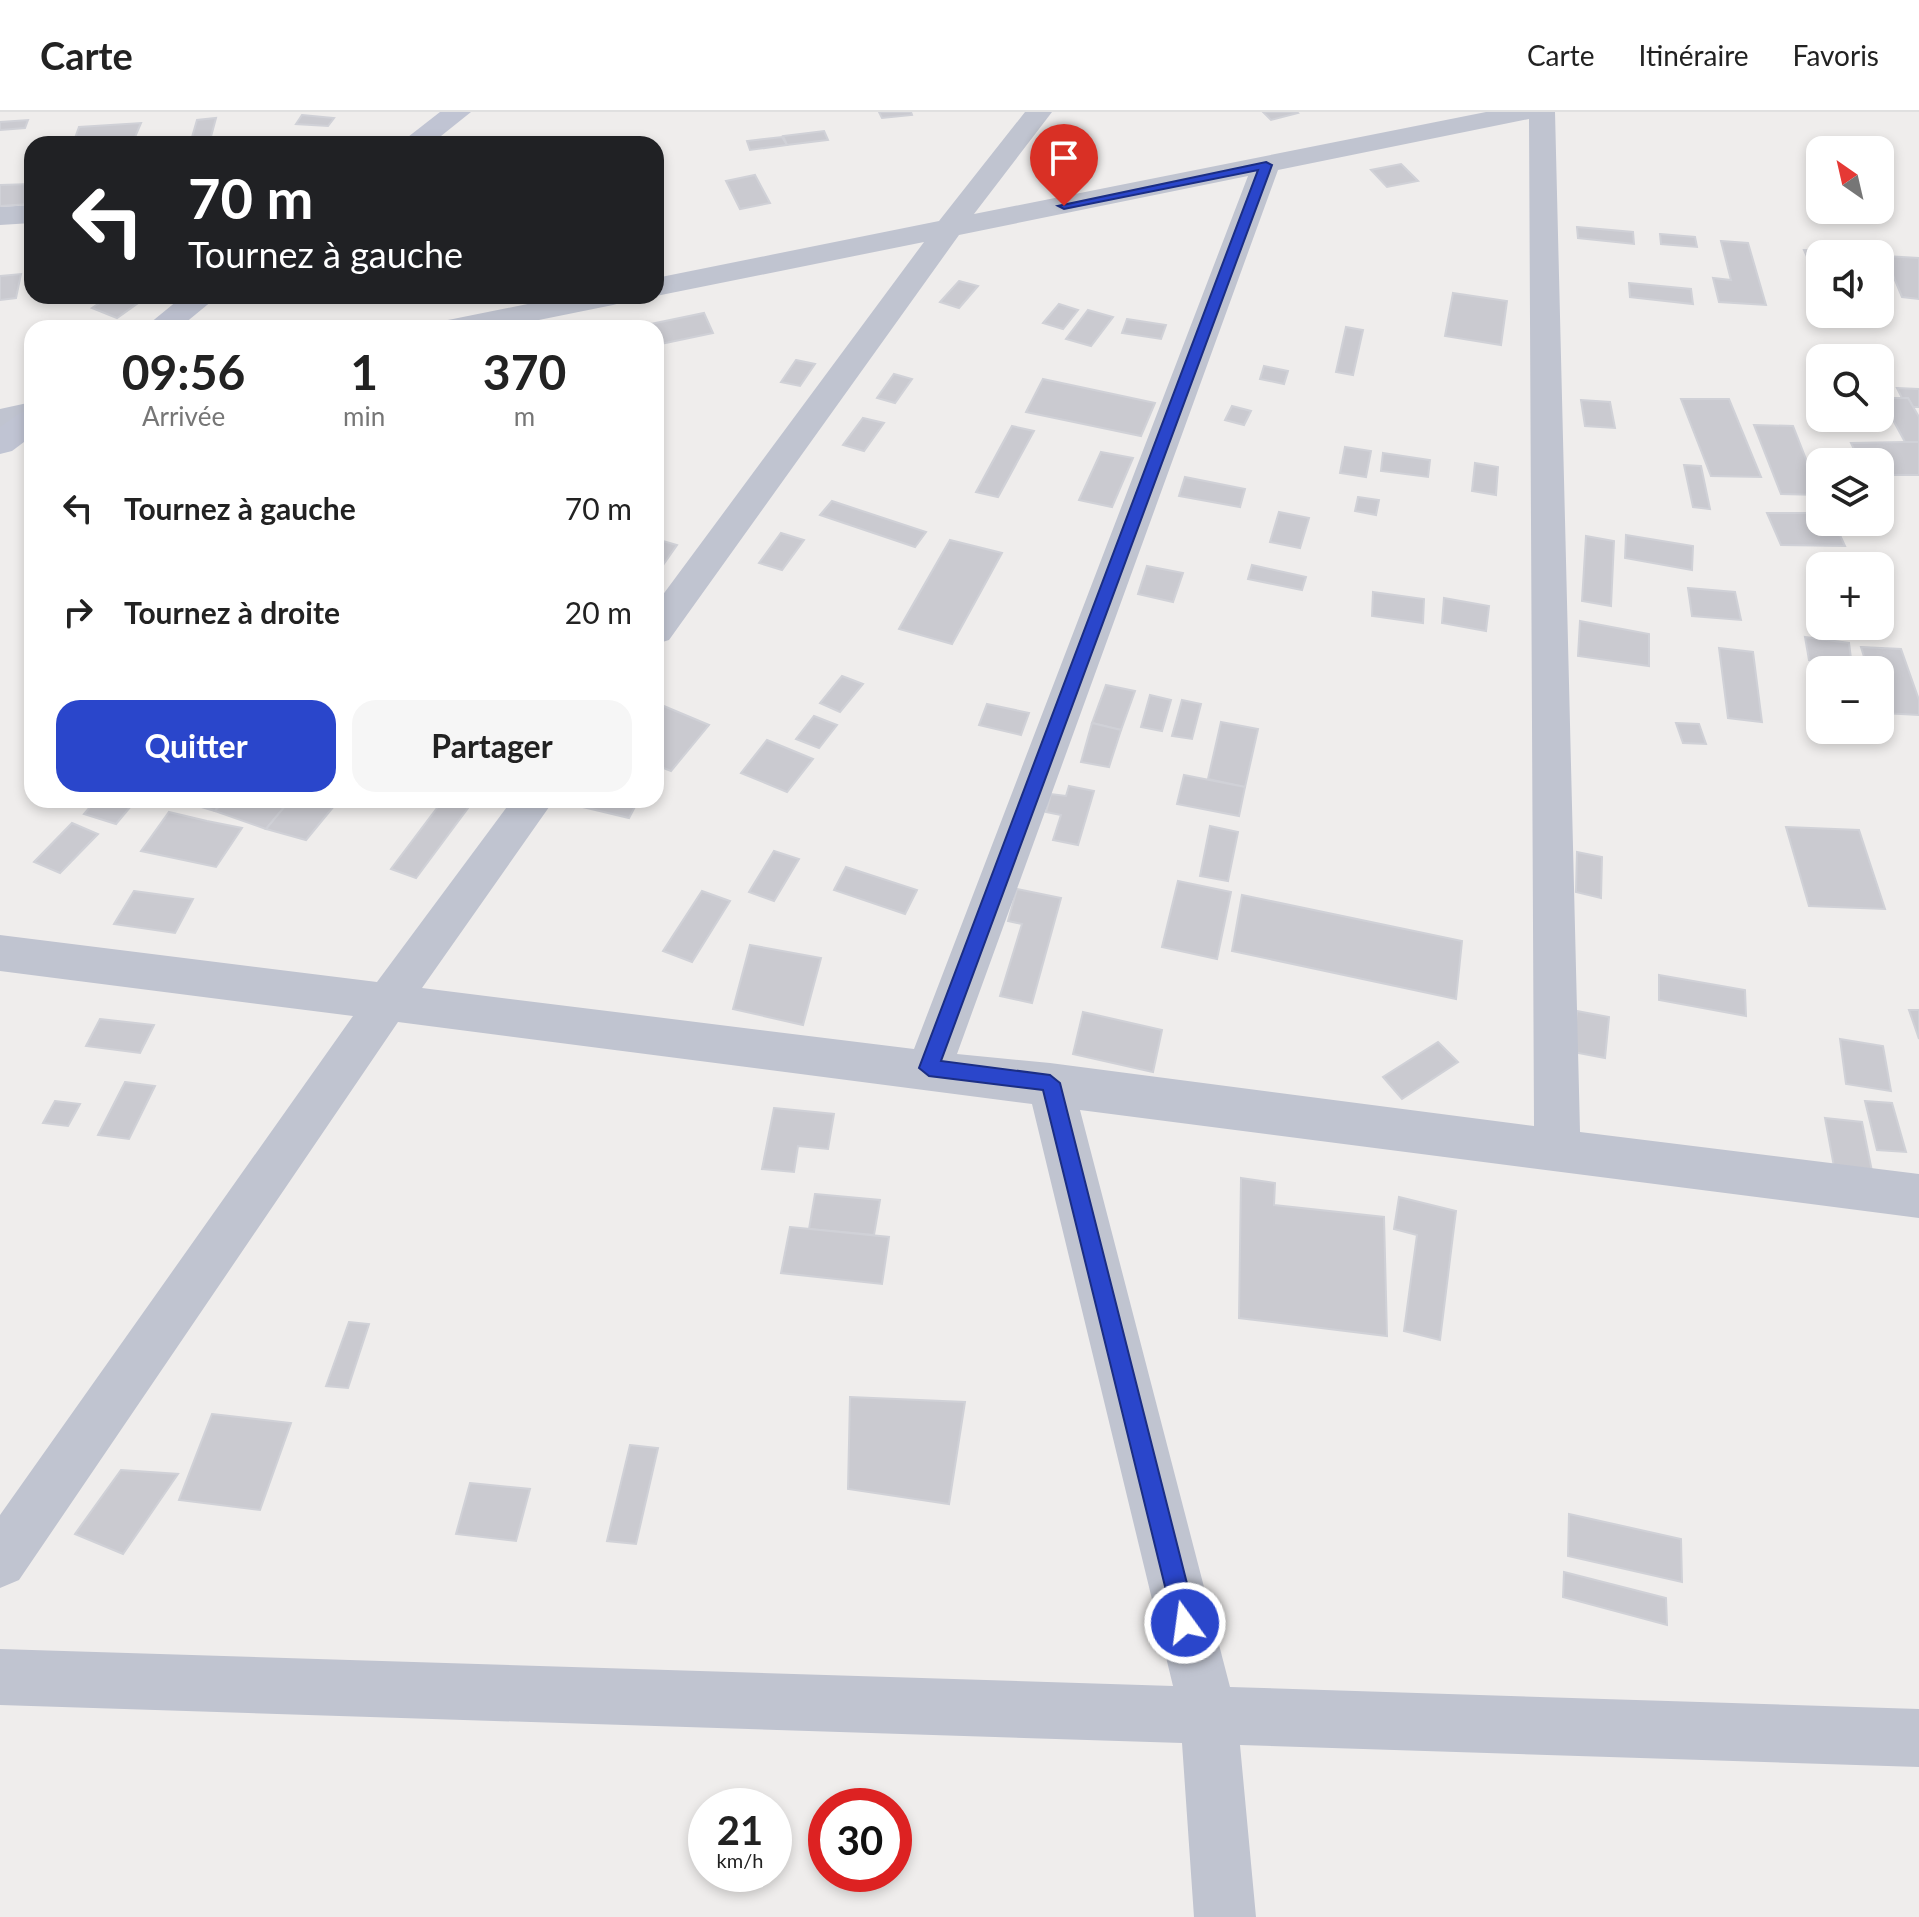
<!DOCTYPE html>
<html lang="fr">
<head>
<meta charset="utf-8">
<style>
  :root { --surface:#fff; --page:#f6f6f6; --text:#222; --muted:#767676; --line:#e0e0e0; --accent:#2a46cb }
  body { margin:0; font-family:Lato,sans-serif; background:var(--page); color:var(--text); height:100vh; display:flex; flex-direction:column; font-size:30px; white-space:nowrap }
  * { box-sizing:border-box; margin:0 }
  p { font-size:26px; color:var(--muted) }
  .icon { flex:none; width:44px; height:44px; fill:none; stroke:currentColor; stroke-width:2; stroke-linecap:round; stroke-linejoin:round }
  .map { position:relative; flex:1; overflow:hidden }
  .panel { position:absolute; left:24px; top:208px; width:640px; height:488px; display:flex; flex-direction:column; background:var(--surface); border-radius:24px; box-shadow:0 4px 12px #0003 }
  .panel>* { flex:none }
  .hud { position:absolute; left:24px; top:24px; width:640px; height:168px; border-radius:24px; box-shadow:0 4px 12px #0003; background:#202124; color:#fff; overflow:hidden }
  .needle { width:52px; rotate:326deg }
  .fabs { position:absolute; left:1806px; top:24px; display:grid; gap:16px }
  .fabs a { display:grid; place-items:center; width:88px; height:88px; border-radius:16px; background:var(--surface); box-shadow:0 4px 12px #0003; font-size:40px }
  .speed { position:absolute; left:688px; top:1676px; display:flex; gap:16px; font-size:40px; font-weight:700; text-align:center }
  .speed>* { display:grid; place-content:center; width:104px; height:104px; border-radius:50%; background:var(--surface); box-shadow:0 4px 12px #0003; line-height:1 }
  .speed small { font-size:20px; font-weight:400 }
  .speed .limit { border:12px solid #d22; background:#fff; color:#111 }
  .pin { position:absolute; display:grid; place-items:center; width:68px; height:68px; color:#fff; margin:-82px -34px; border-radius:50% 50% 50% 0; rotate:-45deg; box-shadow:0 0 8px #0007 }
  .pin .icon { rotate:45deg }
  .me { position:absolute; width:88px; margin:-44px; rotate:346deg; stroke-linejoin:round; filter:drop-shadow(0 0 6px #0008) }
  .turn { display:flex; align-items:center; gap:28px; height:168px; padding:0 32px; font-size:36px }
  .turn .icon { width:104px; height:104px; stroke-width:2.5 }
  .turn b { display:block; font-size:56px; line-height:68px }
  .eta { display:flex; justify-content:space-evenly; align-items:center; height:136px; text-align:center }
  .eta b { font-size:48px; font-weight:700; line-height:56px }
  .primary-button { display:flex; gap:16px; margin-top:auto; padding:16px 32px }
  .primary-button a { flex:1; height:92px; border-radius:24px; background:var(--accent); color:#fff; font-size:32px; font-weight:700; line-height:92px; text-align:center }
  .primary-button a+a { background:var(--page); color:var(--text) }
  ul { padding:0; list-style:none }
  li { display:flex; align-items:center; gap:24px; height:104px; padding:0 32px }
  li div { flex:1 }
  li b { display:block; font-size:30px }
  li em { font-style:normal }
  header { display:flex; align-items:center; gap:48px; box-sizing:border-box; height:112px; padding:0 40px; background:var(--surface); border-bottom:2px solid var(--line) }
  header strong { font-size:38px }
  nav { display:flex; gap:44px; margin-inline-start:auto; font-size:28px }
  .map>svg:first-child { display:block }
  .building { fill:#cacad0; stroke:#d0d1d7; stroke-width:2 }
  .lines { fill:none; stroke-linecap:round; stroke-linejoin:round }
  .street { fill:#c0c4d0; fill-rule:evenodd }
  .secondary { fill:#c0c4d3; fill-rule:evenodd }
  .route { fill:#2a46cb; stroke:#1b2e84; stroke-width:2 }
</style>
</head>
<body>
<header>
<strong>Carte</strong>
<nav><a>Carte</a><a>Itinéraire</a><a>Favoris</a></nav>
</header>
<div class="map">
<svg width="1919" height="1805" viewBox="0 0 1919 1805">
  <rect width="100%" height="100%" fill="#efedec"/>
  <g class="building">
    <polygon points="879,0 911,0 912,3 882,6"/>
    <polygon points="1263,0 1297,0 1298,1 1271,8"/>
    <polygon points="302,3 334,6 328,14 296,12"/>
    <polygon points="216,6 209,32 190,32 197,8"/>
    <polygon points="28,8 25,16 0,18 0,10"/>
    <polygon points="141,11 135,25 74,29 79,15"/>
    <polygon points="824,19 828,28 787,33 783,24"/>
    <polygon points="782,25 787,33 750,38 747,29"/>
    <polygon points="1401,52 1418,69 1387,75 1371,58"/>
    <polygon points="755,63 770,91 740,97 726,69"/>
    <polygon points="32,72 30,92 0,94 0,73"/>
    <polygon points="1577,115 1633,120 1634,132 1578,126"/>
    <polygon points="1660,122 1695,125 1697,135 1661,132"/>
    <polygon points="1721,129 1748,131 1766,193 1719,190 1713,166 1731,168"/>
    <polygon points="1804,138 1867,140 1868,142 1820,142 1820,174"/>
    <polygon points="1885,144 1919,146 1919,187 1902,185"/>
    <polygon points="21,162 16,186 0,188 0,164"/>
    <polygon points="959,169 978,174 959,196 940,190"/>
    <polygon points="1629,171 1691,177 1693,192 1630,185"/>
    <polygon points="1453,181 1507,189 1501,233 1445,224"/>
    <polygon points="110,184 148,184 117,206 92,196"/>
    <polygon points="1059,192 1078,198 1063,217 1043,211"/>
    <polygon points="1088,198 1113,205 1091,234 1066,227"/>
    <polygon points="704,201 713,221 656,233 656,216 641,214"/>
    <polygon points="1127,207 1166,213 1161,227 1122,221"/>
    <polygon points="1346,215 1363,218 1353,263 1336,260"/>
    <polygon points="796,248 815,252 800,274 781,270"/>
    <polygon points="1264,254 1288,259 1284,272 1260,267"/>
    <polygon points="894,262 912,267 895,291 877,286"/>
    <polygon points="1043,267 1155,291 1141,324 1026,300"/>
    <polygon points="1897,276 1919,277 1919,295 1913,295 1908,286 1902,286"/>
    <polygon points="1881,286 1908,286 1919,305 1919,330 1905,330"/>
    <polygon points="1681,287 1729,287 1761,365 1711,364"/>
    <polygon points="1581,288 1610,290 1615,316 1585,314"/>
    <polygon points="1232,294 1251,299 1244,313 1225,308"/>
    <polygon points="863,306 884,311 864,339 843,333"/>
    <polygon points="1754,313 1793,314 1820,383 1781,382"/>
    <polygon points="1012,314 1034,319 998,385 976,380"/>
    <polygon points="1905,330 1919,330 1919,363 1880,363 1880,350 1860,350 1851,331"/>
    <polygon points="1345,335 1371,339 1366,365 1340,361"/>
    <polygon points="1101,340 1133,346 1112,395 1079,388"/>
    <polygon points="1383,341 1430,348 1428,365 1381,359"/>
    <polygon points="1475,351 1498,355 1496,383 1472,379"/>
    <polygon points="1684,353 1701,354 1710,397 1693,395"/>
    <polygon points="1185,365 1245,377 1240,395 1179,384"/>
    <polygon points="1358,385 1379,388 1376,403 1355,399"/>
    <polygon points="832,389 926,420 915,435 820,403"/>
    <polygon points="1279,400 1309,406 1300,436 1270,430"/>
    <polygon points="1767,401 1820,401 1820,410 1834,410 1845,434 1781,433"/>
    <polygon points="781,421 804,428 782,458 759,451"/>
    <polygon points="1626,423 1693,434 1692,458 1625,446"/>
    <polygon points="1586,424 1614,429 1611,494 1582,489"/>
    <polygon points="656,427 677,433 656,463"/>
    <polygon points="950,428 1002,441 952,532 899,517"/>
    <polygon points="1252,453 1306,465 1302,478 1248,467"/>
    <polygon points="1147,454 1183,461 1173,490 1138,482"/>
    <polygon points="1688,476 1735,480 1741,508 1692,504"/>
    <polygon points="1373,480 1424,487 1423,511 1372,504"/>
    <polygon points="1444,486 1489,494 1486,519 1442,511"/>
    <polygon points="1580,509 1649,522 1649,554 1578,544"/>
    <polygon points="1805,525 1849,531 1852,554 1809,548"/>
    <polygon points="1861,535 1901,537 1919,588 1919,603 1883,601 1880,558 1868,558"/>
    <polygon points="1719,536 1753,540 1762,610 1728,606"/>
    <polygon points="842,564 863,572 840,600 820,591"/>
    <polygon points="1106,573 1135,579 1121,618 1092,611"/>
    <polygon points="1150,583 1171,588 1162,619 1141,615"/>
    <polygon points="1182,588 1201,592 1192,627 1172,624"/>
    <polygon points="659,592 709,613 671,659 656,653 656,596"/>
    <polygon points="987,592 1029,601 1021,623 979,613"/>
    <polygon points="814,604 837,613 819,636 796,627"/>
    <polygon points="1221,610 1258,617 1245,675 1208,667"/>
    <polygon points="1092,611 1121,618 1109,655 1081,650"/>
    <polygon points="1676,611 1699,612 1706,632 1683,631"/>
    <polygon points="767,628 813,647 787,680 741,661"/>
    <polygon points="1184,663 1245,675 1239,704 1177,692"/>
    <polygon points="1069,674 1094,679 1078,733 1053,728 1061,703 1046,700 1051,682 1066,684"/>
    <polygon points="96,688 136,688 116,712 84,702"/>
    <polygon points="178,688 224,688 215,699"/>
    <polygon points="224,688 290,688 266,717 215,699"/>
    <polygon points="290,688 339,688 306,728 266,717"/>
    <polygon points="443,688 471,692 416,766 391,757"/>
    <polygon points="587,688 633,688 638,689 629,706 583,695"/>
    <polygon points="169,700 207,709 242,716 216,755 141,739"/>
    <polygon points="72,711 98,722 60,761 34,750"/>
    <polygon points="1210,714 1238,720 1228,769 1200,764"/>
    <polygon points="1786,715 1859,718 1885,797 1809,794"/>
    <polygon points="774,739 799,747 774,789 749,780"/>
    <polygon points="1577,740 1602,745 1601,786 1576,780"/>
    <polygon points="846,755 917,778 905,802 834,778"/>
    <polygon points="1178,769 1231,780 1217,847 1162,835"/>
    <polygon points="1017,777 1061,786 1032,891 1000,884 1022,812 1008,809"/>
    <polygon points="134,779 193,787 175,821 114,812"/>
    <polygon points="702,779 730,789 692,850 663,839"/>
    <polygon points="1242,783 1462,829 1456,887 1232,839"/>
    <polygon points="750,833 821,846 803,913 733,897"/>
    <polygon points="1659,863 1745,878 1746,904 1659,888"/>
    <polygon points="1909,898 1919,898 1919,927"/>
    <polygon points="1577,899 1609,905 1605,946 1573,940"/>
    <polygon points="1083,900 1162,918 1153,960 1073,942"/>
    <polygon points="100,907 154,913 140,941 86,934"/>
    <polygon points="1840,927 1883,934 1891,979 1846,972"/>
    <polygon points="1438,930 1458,950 1402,987 1383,965"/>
    <polygon points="125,970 155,974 129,1027 98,1023"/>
    <polygon points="55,989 80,992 68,1014 43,1011"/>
    <polygon points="1865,989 1892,991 1906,1040 1877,1038"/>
    <polygon points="774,996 834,1002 828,1037 798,1034 794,1060 762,1057"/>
    <polygon points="1825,1006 1862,1010 1873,1064 1835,1060"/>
    <polygon points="1241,1066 1275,1071 1274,1093 1384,1105 1387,1224 1239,1206"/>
    <polygon points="815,1082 880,1088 874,1123 809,1117"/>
    <polygon points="1399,1085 1456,1099 1440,1228 1404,1219 1417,1123 1394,1117"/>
    <polygon points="790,1115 889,1125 882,1172 781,1161"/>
    <polygon points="349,1210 369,1212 348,1276 326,1274"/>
    <polygon points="850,1285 965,1290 949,1392 848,1377"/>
    <polygon points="212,1302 291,1311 260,1398 179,1388"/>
    <polygon points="630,1333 658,1336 636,1432 607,1429"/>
    <polygon points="121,1358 178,1362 123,1442 75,1422"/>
    <polygon points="470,1371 530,1377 516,1429 456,1422"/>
    <polygon points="1569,1402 1681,1427 1682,1470 1568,1444"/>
    <polygon points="1564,1460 1666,1486 1667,1513 1563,1485"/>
  </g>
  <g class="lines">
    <g class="street">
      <path d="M1025,0H1052L974,102L1486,0H1555L1580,1020L1919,1062V1106L1080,998L1230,1575L1919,1597V1655L1240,1633L1256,1805H1194L1182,1631L0,1593V1537L1173,1574L1032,992L398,910L19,1468L0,1476V1403L353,904L0,859V823L377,870L512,688H554L422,876L914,937L1248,64L959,123L669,528L656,532V492L924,130L656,184V166L939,109ZM1529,7L1534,1014L1050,951L957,942L1278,58Z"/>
      <polygon points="32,93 32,111 0,113 0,95"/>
      <polygon points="567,184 628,184 624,190 613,193 499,216 438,216 442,209 453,207"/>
      <polygon points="32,290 32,310 0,317 0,297"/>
    </g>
    <g class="secondary">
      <polygon points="440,0 471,0 431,32 399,32"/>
      <polygon points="183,184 218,184 179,216 144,216"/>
      <polygon points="32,298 32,324 12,339 0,342 0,315 20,301"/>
    </g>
  </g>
  <polygon class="route" points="1266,50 1272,53 941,949 1050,963 1060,971 1197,1511 1194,1519 1185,1523 1177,1519 1174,1511 1043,978 929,964 919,956 1258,58 1064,97 1058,94"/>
</svg>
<div class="fabs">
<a><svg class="needle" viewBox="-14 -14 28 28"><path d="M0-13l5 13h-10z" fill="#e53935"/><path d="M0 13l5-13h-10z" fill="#767676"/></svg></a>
<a><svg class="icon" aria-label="sound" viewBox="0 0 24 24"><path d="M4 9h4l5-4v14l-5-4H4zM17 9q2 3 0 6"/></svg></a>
<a><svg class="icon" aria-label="search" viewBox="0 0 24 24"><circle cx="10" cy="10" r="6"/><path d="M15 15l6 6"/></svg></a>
<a><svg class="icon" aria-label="layers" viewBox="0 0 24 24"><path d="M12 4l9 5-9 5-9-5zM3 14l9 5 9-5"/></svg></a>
<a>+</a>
<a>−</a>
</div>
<div class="speed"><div>21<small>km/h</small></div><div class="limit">30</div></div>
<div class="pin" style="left:1064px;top:94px;background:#d93025"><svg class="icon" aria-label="arrive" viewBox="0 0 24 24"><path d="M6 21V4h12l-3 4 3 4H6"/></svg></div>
<svg class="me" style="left:1185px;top:1511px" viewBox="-20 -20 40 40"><circle r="17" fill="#2a46cb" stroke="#fff" stroke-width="3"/><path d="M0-11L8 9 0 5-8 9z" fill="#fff"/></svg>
<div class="hud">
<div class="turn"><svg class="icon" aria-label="left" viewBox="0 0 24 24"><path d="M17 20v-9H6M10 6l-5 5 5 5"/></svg><div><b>70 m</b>Tournez à gauche</div></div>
</div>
<section class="panel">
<div class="eta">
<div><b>09:56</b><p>Arrivée</p></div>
<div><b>1</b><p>min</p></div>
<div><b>370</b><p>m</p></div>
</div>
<ul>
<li><svg class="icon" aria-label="left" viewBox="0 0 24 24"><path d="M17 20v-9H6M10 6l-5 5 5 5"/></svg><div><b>Tournez à gauche</b></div><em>70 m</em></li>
<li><svg class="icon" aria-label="right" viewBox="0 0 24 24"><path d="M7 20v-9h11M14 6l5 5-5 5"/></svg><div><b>Tournez à droite</b></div><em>20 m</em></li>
</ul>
<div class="primary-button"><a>Quitter</a><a>Partager</a></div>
</section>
</div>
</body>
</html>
